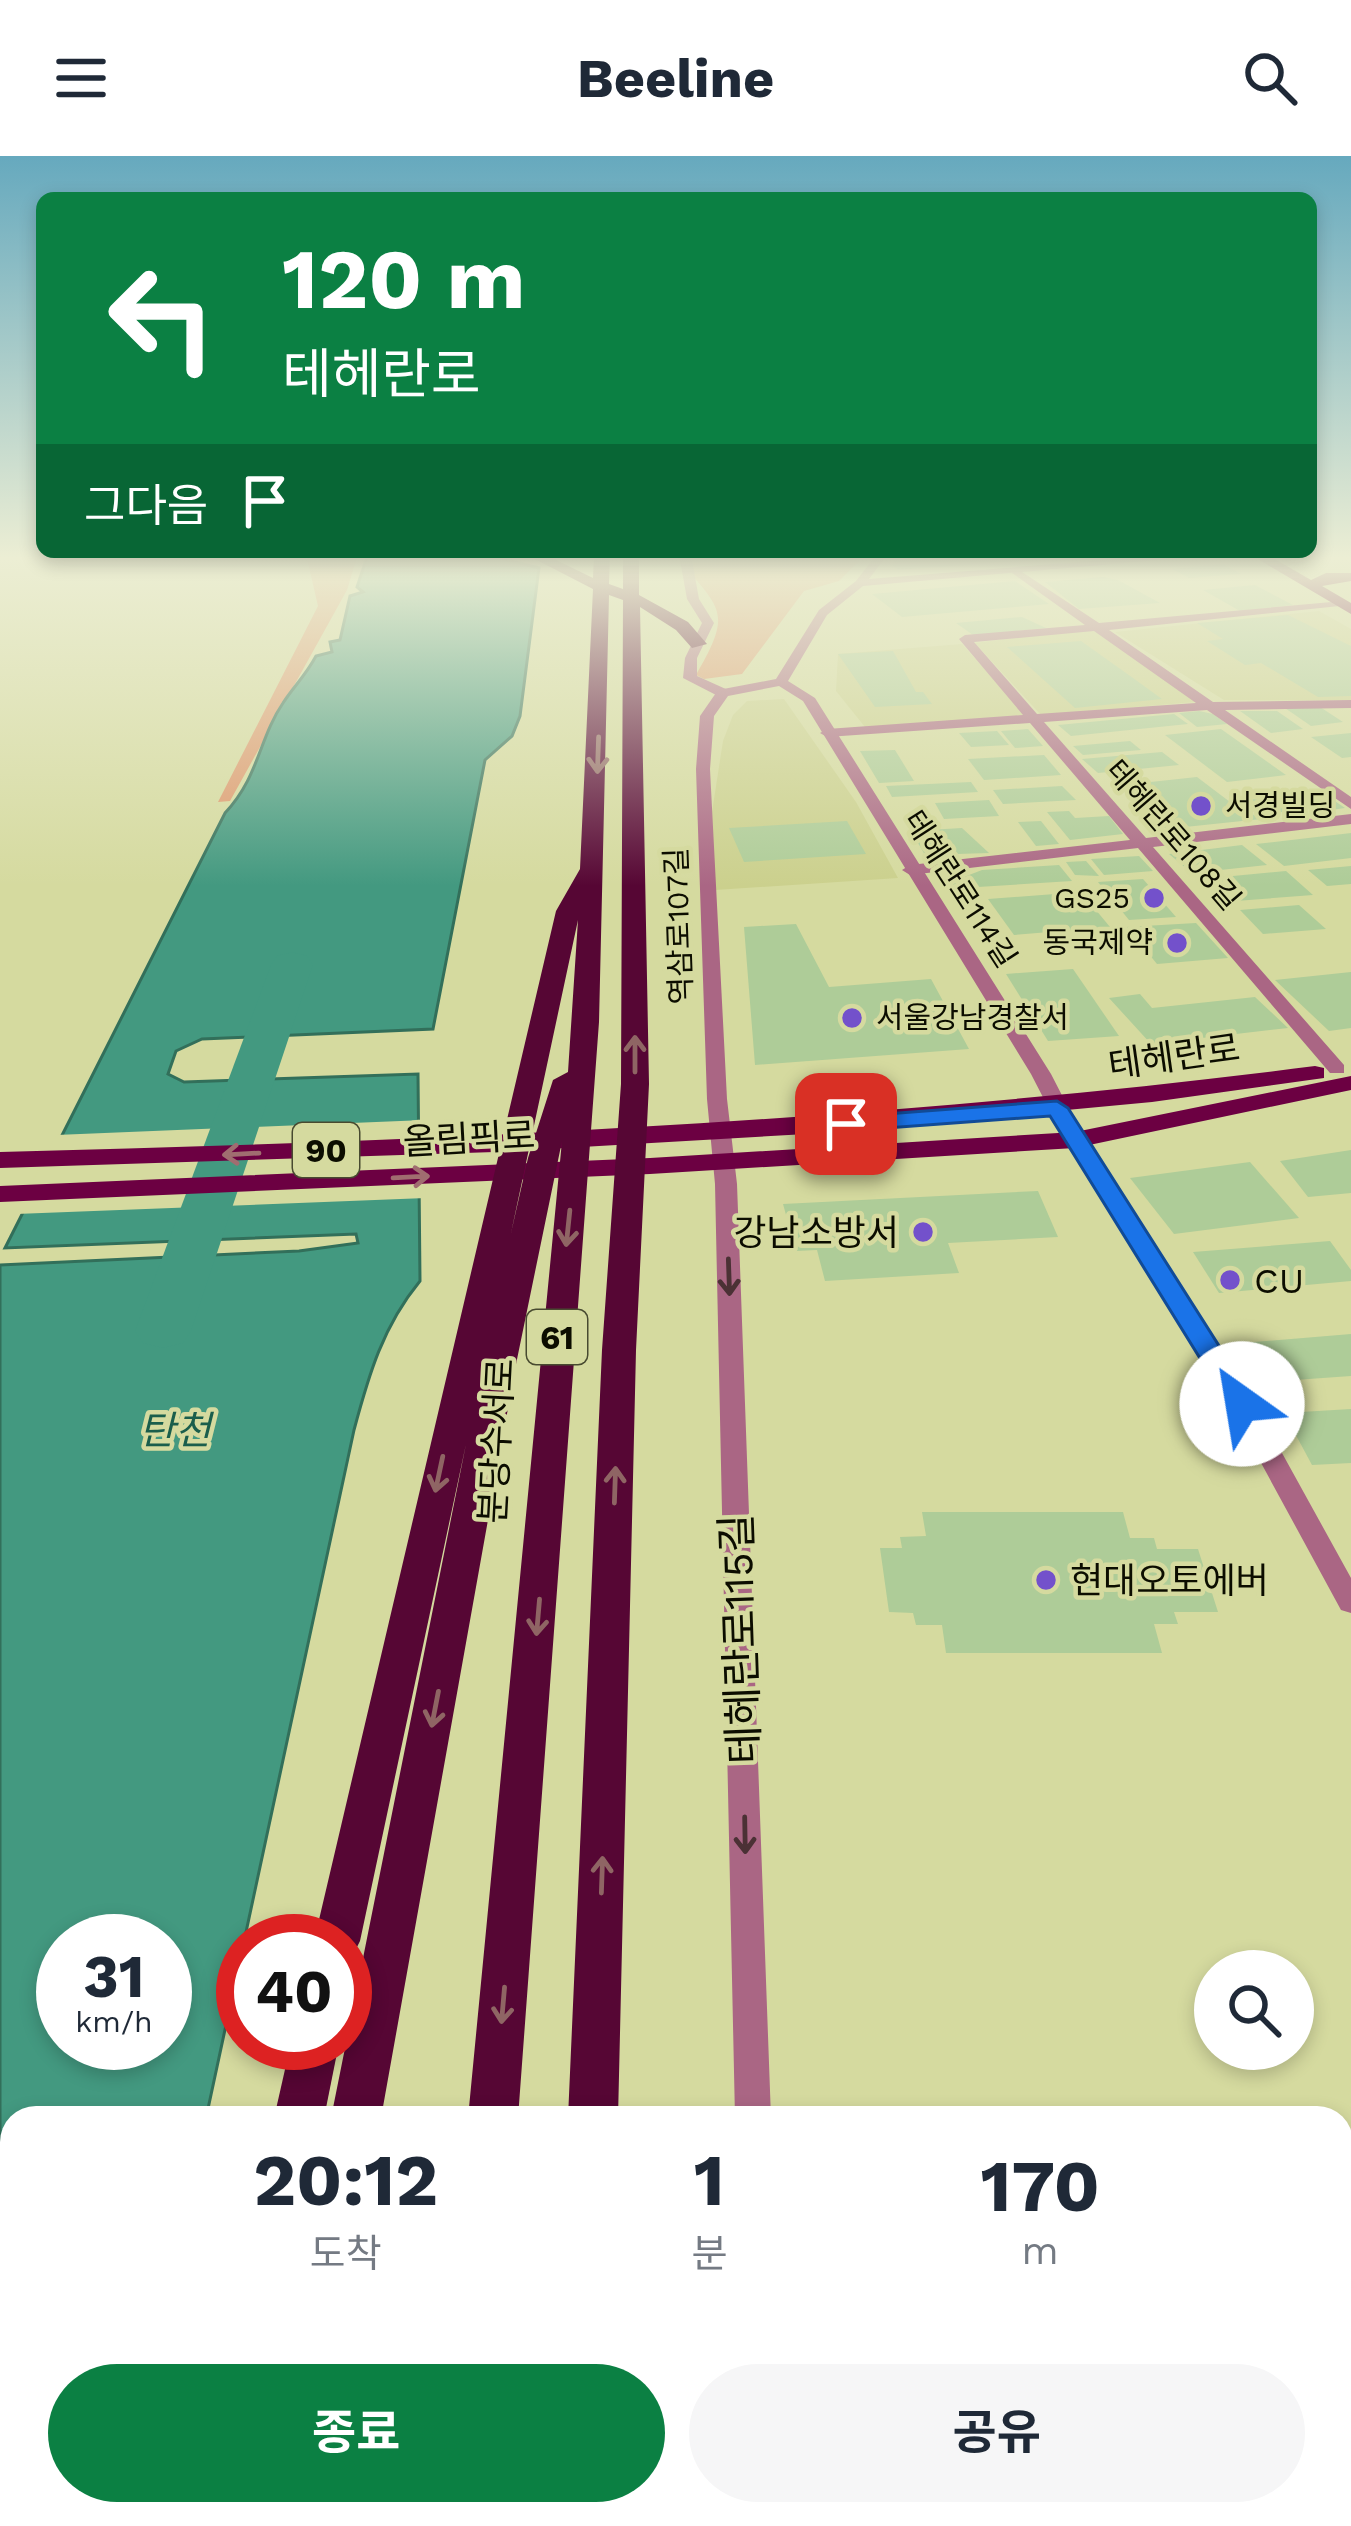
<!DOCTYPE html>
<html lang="ko">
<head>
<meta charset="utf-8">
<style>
  :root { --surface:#fff; --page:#f6f6f7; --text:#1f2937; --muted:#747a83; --accent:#0b8043 }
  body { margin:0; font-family:"Work Sans","Noto Sans KR",sans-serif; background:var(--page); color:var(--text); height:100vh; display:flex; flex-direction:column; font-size:45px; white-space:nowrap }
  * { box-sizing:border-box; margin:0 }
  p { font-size:39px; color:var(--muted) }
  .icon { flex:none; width:66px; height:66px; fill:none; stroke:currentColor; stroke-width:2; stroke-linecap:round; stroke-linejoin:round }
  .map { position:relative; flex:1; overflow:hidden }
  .drawer { position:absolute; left:0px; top:1950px; width:1353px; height:420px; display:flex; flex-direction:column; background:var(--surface); border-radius:36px 36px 0 0; box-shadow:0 6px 18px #0003 }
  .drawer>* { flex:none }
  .top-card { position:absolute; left:36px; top:36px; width:1281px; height:366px; border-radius:18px; box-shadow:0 6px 18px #0003; background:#0b8043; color:#fff; overflow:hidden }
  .tools { position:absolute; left:1194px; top:1794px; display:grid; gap:24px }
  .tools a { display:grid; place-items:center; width:120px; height:120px; border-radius:50%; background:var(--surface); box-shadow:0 6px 18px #0003; font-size:60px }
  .speed { position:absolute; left:36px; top:1758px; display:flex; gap:24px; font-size:60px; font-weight:700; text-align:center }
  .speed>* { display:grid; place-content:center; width:156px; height:156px; border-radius:50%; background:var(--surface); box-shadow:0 6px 18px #0003; line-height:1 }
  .speed small { font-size:30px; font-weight:400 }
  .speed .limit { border:18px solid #d22; background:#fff; color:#111 }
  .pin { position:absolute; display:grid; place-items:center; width:102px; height:102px; color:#fff; margin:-51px; border-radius:24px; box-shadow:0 6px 18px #0006 }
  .me { position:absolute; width:132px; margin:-66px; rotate:328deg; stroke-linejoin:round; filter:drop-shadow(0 0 9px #0008) }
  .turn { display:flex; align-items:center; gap:42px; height:252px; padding:0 48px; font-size:54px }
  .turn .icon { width:156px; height:156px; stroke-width:2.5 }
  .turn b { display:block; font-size:84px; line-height:102px }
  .then { display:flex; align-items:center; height:114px; padding:0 48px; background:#0003; gap:24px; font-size:45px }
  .eta { display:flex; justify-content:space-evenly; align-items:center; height:204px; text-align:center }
  .eta b { font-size:72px; font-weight:700; line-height:84px }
  .action { display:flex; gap:24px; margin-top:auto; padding:24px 48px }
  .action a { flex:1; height:138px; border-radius:72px; background:var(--accent); color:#fff; font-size:48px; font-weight:700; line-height:138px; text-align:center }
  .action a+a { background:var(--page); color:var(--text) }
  header { display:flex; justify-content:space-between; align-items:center; height:156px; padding:0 48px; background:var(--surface); font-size:54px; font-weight:700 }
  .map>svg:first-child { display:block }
  .built { fill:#cbd08d }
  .green { fill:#dd976c }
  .water { fill:#439980; stroke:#326f5a; stroke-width:3; fill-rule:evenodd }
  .pier { fill:#d5da9f }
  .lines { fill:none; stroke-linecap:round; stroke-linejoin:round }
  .river { fill:#439980; fill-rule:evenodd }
  .building { fill:#aecc98 }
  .minor { fill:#aa6684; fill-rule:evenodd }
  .tertiary { fill:#aa6684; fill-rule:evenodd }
  .primary { fill:#6c0042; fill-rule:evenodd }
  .trunk { fill:#560634; fill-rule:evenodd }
  .oneway { stroke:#8f6564 }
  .oneway2 { stroke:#a06d70 }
  .oneway3 { stroke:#4b3135 }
  .route { fill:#1a73e8; stroke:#114b97; stroke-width:3 }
  .poi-dot { fill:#7351cb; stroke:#d5da9f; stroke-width:4.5 }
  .labels { text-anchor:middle; stroke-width:9; stroke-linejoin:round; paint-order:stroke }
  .far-poi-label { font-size:30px; fill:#0c0d00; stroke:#d5da9f; text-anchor:start }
  .far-street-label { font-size:30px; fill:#0c0d00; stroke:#d5da9f }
  .shield { fill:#d5da9f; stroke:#484a30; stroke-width:3 }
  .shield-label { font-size:33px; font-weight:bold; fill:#0c0d00 }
  .street-label { font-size:36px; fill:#0c0d00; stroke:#d5da9f }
  .poi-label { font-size:36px; fill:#0c0d00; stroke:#d5da9f; text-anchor:start }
  .water-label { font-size:39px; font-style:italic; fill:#1a5e4c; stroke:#d5da9f }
  .near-street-label { font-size:42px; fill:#0c0d00; stroke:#d5da9f }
</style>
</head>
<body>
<header><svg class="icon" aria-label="menu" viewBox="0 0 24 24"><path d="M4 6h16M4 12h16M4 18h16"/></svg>Beeline<svg class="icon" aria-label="search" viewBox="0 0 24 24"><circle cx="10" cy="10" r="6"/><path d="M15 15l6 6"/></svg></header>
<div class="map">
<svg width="1351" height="2370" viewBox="0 0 1351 2370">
  <rect width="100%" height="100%" fill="#d5da9f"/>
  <g class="built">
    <polygon points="1319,455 1351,473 1351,544 1224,544 1115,476"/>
    <polygon points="1084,473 1097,475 1195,546 1041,559 975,487"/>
    <polygon points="962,488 1027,560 865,571 836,535 838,498"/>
    <polygon points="784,543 856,646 898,722 715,734 710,669 723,585 733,559 747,545"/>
  </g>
  <g class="green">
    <polygon points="306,398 358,398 347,434 230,645 218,646 318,450"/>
    <path d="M675,398H866L839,425L804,435L742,518L704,523L696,519C735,452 719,454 675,398Z"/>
  </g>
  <path class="water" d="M368,398H483L539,412L520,560L512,580L485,604L433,873L202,883L176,895L168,918L184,926L418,918L420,1125C383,1170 369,1218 354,1274L206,1962H12V2358H121L118,2370H0V1109L299,1095L358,1087L356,1078L5,1092L225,657C259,621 259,582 283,547C294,530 306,519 316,500L332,496L330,486L340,484L350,440L363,436L357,431ZM63,1785H165V1887H63Z"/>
  <polygon class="pier" points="425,964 426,1042 16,1058 56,979"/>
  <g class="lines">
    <polygon class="river" points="292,796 307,800 313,809 191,1175 183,1187 163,1192 143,1187 135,1175 271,809 277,800"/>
  </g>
  <g class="building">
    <polygon points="898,398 1059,398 1059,402 898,414 892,409"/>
    <polygon points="1223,408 1241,418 1189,422 1172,413"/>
    <polygon points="1103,421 1118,424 1160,447 1079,453 1045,426"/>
    <polygon points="1015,425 1049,448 902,461 872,438"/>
    <polygon points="1255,429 1293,449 1240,455 1203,434"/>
    <polygon points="1288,459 1351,490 1351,540 1318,541 1261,507 1245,509 1207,485 1223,483 1197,467"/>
    <polygon points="1022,461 1046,472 973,479 956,467"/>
    <polygon points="1081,485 1133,522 1162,543 1075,552 1007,491"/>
    <polygon points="893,495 916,536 923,536 932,548 875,551 838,498"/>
    <polygon points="1320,551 1343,566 1311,570 1285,552"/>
    <polygon points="1199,555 1213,558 1227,568 1197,571 1179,557"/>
    <polygon points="1240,555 1277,555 1303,573 1271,577"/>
    <polygon points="1174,558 1188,568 1071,580 1058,569"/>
    <polygon points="1028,573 1043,590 1015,592 1001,575"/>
    <polygon points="1221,573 1286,619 1227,626 1165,579"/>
    <polygon points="997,575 1009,589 971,591 959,577"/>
    <polygon points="1351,577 1351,601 1342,602 1311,581"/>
    <polygon points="1130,585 1141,594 1083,599 1073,590"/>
    <polygon points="895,594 914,625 879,627 860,595"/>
    <polygon points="1162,596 1179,609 1098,617 1082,603"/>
    <polygon points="1044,599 1061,619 984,624 968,603"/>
    <polygon points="1197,621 1230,646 1261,663 1166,673 1144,655 1163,653 1132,628"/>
    <polygon points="971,626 978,636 892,641 886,630"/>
    <polygon points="1062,630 1076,644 1003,648 993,634"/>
    <polygon points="1323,637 1345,652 1317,656 1295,640"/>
    <polygon points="1286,639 1306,653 1266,658 1246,644"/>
    <polygon points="989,644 999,660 944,663 935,647"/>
    <polygon points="1069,655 1075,662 1109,660 1123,678 1070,684 1047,656"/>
    <polygon points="847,665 866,698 744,706 729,672"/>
    <polygon points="1041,665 1059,688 1036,690 1018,666"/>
    <polygon points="962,672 989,697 925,699 911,675"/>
    <polygon points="1351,677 1351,702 1284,710 1256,688"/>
    <polygon points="1242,689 1267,709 1192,717 1169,698"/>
    <polygon points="1139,700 1153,715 1104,719 1091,703"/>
    <polygon points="1086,705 1099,720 1075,719 1066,706"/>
    <polygon points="1059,709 1072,725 946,733 943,729 982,714"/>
    <polygon points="1351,710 1351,728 1327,730 1308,714"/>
    <polygon points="1286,715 1313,739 1236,745 1212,722"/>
    <polygon points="1143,723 1176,761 1129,764 1098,726"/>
    <polygon points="1081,736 1110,771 1014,779 988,743"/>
    <polygon points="1299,749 1326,773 1263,778 1240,754"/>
    <polygon points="1196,767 1228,802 1157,808 1127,771"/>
    <polygon points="796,768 829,831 931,823 969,893 755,909 744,771"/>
    <polygon points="1073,813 1119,880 1048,885 1006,818"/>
    <polygon points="1351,816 1351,872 1329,875 1275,824"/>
    <polygon points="1140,838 1152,852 1255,841 1288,872 1151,888 1109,842"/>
    <polygon points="1351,994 1351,1037 1308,1041 1280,1005"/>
    <polygon points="1250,1006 1299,1062 1174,1078 1130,1022"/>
    <polygon points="1038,1035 1058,1081 948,1087 959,1117 825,1125 817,1094 796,1095 783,1048"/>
    <polygon points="1330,1085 1351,1114 1351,1125 1219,1137 1193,1096"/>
    <polygon points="1351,1178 1351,1220 1266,1226 1242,1187"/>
    <polygon points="1351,1253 1351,1307 1312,1309 1284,1257"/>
    <polygon points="922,1356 1123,1356 1130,1382 1154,1382 1157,1393 1198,1393 1218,1456 1174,1456 1178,1468 1154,1468 1162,1497 946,1497 942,1469 916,1469 913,1457 889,1456 880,1392 902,1392 900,1381 926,1380"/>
  </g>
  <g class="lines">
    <g class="minor">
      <polygon points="686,401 692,404 699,443 714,467 697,502 697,520 728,534 728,540 718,540 683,522 685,502 702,467 687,443 680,404"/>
      <path d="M1016,412L1099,467L1343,445L1349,449L1109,474L1213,546L1351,544V552L1225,554L1351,641V653L1207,554L1044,566L1146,682L1351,658V668L1153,691L1344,909V917H1330L1138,692L910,719L902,714L910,709L1130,684L1030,567L827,581L820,577L827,573L1023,559L959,483L965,479L1085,469L1012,417ZM1094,475L1196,547L1037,558L974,486Z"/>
    </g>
    <g class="tertiary">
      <polygon points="877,398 888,398 869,423 1177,398 1226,398 863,430 827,459 788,525 815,542 1051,918 1085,984 1255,1248 1351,1422 1351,1457 1341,1454 1229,1248 1065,984 1031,918 803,545 779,530 728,540 714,560 710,613 727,943 737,1028 771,1962 735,1962 715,1028 707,943 696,613 700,560 718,534 776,523 819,454 856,425"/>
      <rect x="746" y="2358" width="44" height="12"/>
    </g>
    <g class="primary">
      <polygon points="1249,398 1266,398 1311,424 1326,417 1351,417 1351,425 1322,430 1351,447 1351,458"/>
      <path d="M1315,910L1324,912V922L1152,946L824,977L495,996L0,1012V996C440,985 878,966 1315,910Z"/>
      <polygon points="1351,920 1351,934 1075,992 650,1018 0,1046 0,1030 650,1002 1075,976"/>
    </g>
    <g class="trunk">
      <path d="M525,398H544L593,422L594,398H610L609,428L623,433V398H639V439L688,466L707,488L692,492L676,474L640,451L649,928L636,1194L618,1962H568L602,1194L621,928L623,444L609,439L599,866L518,1962H468L562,985L515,1213L381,1962H331L466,1288L360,1785L353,1799L345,1802V1785H314L556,755L580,713L593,433ZM578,764L568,916L553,924L528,1002L511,1077Z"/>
      <polygon points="291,1887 339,1887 324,1962 274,1962"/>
      <polygon points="185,2358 245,2358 243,2370 183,2370"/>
      <rect x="284" y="2358" width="60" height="12"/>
      <polygon points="429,2358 489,2358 488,2370 428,2370"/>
      <polygon points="550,2358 610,2358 609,2370 549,2370"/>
    </g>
  </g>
  <defs><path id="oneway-shaft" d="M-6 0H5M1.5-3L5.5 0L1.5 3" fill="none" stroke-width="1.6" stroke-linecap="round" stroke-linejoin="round" transform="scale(3)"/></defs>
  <g class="oneway">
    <use href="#oneway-shaft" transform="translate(598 599) rotate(92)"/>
    <use href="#oneway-shaft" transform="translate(635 898) rotate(-90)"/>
    <use href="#oneway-shaft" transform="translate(568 1072) rotate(96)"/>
    <use href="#oneway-shaft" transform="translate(439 1318) rotate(102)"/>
    <use href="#oneway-shaft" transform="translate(615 1329) rotate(-88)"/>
    <use href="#oneway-shaft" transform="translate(538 1461) rotate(95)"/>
    <use href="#oneway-shaft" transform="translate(435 1553) rotate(101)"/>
    <use href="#oneway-shaft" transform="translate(602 1719) rotate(-88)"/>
    <use href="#oneway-shaft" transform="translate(503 1849) rotate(95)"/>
  </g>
  <g class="oneway2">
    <use href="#oneway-shaft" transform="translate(241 998) rotate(177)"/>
    <use href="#oneway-shaft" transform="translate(411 1021) rotate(-3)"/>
  </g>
  <g class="oneway3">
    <use href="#oneway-shaft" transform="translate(729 1121) rotate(88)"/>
    <use href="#oneway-shaft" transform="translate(745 1679) rotate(89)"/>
  </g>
  <linearGradient id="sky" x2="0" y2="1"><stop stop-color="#66a9be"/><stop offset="0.55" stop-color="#eceed4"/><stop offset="1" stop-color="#eceed4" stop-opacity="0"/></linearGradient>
  <rect width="1351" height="730" fill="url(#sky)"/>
  <polygon class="route" points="1057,945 1068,952 1256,1248 1252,1254 1232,1254 1050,960 846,975 835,968 846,961"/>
  <g class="poi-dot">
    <circle cx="1201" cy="650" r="12"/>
    <circle cx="1154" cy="742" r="12"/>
    <circle cx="1177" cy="787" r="12"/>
    <circle cx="852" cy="862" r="12"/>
    <circle cx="923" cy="1076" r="12"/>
    <circle cx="1230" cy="1124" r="12"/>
    <circle cx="1046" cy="1424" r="12"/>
  </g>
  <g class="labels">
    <g class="far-poi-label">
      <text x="1225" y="660">서경빌딩</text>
      <text x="1130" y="752" text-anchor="end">GS25</text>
      <text x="1153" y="797" text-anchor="end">동국제약</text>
      <text x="876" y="872">서울강남경찰서</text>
    </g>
    <g class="far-street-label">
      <text transform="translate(1173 679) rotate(49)" y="10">테헤란로108길</text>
      <text transform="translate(960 733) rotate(57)" y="10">테헤란로114길</text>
      <text transform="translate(679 770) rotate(-92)" y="10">역삼로107길</text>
    </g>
    <g class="shield">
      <rect x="293" y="967" width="66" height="54" rx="9"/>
      <rect x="527" y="1154" width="60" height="54" rx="9"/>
    </g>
    <g class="shield-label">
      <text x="326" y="1006">90</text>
      <text x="557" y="1193">61</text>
    </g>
    <g class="street-label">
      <text transform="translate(1174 900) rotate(-8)" y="13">테헤란로</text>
      <text transform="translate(469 982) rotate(-3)" y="13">올림픽로</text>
      <text transform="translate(496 1285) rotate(-87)" y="13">분당수서로</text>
    </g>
    <g class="poi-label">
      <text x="899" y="1089" text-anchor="end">강남소방서</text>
      <text x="1254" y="1137">CU</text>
      <text x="1070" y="1437">현대오토에버</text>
    </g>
    <g class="water-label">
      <text x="175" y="1288">탄천</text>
    </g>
    <g class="near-street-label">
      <text transform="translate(740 1483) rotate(-92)" y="15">테헤란로115길</text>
    </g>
  </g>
</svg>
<div class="tools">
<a><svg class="icon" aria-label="search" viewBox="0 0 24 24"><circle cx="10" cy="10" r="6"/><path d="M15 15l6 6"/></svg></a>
</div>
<div class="speed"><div>31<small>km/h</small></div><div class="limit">40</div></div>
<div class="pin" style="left:846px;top:968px;background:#d93025"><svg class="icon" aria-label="arrive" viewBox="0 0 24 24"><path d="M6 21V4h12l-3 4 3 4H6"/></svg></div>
<svg class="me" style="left:1242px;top:1248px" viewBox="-20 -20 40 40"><circle r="19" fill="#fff"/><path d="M0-13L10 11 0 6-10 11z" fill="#1a73e8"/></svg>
<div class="top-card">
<div class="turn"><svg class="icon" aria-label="left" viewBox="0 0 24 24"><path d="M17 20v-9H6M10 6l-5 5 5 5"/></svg><div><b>120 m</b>테헤란로</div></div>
<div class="then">그다음<svg class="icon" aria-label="arrive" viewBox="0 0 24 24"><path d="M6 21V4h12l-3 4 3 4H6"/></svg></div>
</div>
<section class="drawer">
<div class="eta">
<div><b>20:12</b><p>도착</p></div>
<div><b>1</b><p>분</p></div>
<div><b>170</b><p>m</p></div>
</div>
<div class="action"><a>종료</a><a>공유</a></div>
</section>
</div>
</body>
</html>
